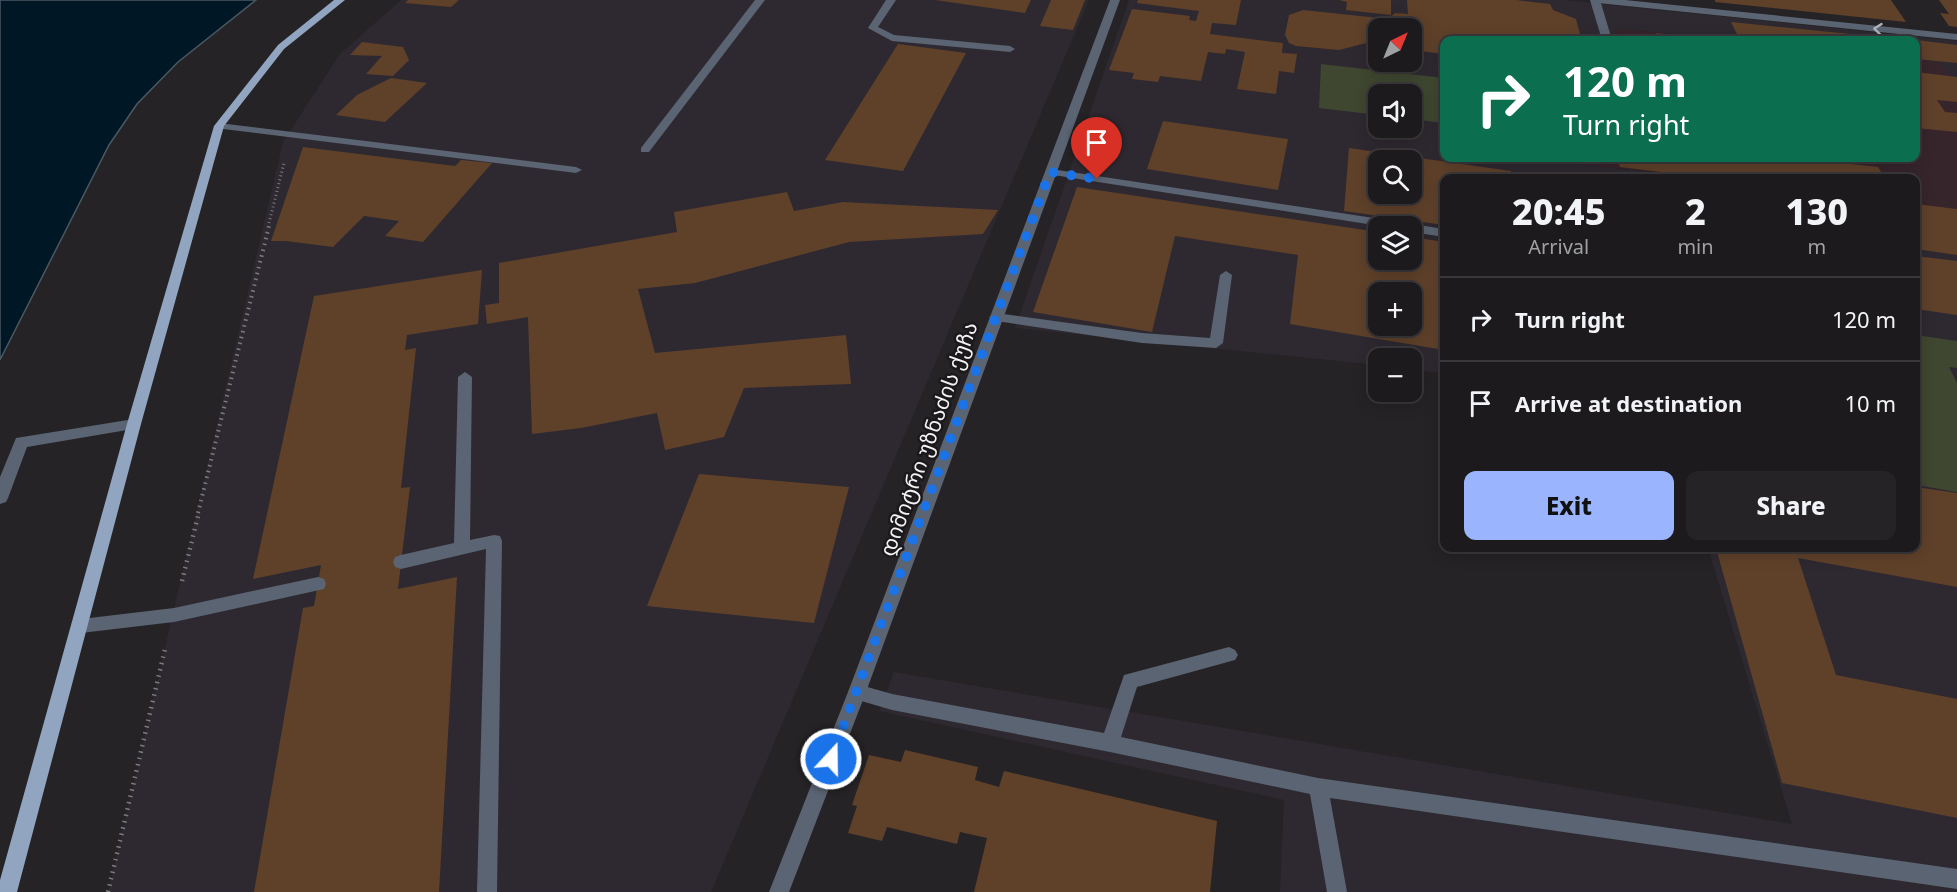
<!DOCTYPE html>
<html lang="en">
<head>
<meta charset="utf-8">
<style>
  :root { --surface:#1c1a1c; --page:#252325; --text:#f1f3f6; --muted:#a0a1a3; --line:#3a383b; --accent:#9ab5fd }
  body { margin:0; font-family:"Noto Sans","Noto Sans Georgian",sans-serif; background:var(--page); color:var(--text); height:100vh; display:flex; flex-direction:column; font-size:22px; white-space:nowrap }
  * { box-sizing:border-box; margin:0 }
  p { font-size:20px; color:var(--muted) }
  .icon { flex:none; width:33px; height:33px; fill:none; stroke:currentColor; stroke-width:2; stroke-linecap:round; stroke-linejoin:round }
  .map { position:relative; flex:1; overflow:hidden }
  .panel { position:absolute; left:1440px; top:174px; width:480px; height:378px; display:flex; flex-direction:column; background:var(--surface); border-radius:12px; box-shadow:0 3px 15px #0003,0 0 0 2px var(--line) }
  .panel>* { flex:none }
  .top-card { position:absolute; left:1440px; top:36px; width:480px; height:126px; border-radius:12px; box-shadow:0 3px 15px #0003,0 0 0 2px var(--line); background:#0b6e4f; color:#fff; overflow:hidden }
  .needle { width:39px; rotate:43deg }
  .fabs { position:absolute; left:1368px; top:18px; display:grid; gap:12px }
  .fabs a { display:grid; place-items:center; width:54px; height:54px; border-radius:12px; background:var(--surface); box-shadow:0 3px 15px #0003,0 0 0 2px var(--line); font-size:30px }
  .pin { position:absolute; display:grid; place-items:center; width:51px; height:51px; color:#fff; margin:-62px -26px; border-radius:50% 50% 50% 0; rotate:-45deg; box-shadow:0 0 6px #0007 }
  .pin .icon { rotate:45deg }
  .me { position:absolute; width:66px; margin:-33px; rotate:21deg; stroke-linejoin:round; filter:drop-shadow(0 0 4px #0008) }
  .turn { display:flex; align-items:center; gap:21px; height:126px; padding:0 24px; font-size:27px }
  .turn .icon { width:78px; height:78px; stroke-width:2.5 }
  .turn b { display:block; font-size:42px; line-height:51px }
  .eta { display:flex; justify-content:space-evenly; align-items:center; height:102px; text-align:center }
  .eta b { font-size:36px; font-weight:800; line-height:42px }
  .button { display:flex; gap:12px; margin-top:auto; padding:12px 24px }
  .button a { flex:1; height:69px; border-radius:12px; background:var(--accent); color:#111; font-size:24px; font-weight:800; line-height:69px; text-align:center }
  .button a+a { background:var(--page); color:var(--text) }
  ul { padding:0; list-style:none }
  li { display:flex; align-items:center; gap:18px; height:84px; padding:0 24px; border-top:2px solid var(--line) }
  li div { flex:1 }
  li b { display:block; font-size:22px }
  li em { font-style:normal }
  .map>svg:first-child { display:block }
  .built { fill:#2e2930; fill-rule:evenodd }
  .education { fill:#37252c }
  .green { fill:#3f4730 }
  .water { fill:#001725; stroke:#495963; stroke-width:1.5 }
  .building { fill:#5f412a; fill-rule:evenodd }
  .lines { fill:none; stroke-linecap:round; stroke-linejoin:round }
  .path-far2 { stroke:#7c7a7c; stroke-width:3; stroke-dasharray:1 3; stroke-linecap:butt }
  .path-far1 { stroke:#7c7a7c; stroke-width:4; stroke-dasharray:1.5 4.5; stroke-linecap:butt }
  .path { stroke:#7c7a7c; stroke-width:4.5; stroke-dasharray:1.5 5; stroke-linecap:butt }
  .service { fill:#5a6472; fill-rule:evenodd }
  .minor { fill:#5a6472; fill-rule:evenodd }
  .primary { fill:#91a5c0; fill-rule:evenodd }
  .oneway { stroke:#aeb2ba }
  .route { stroke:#1a73e8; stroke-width:10; stroke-dasharray:0 18 }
  .labels { text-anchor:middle; stroke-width:5; stroke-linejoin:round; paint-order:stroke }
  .street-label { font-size:21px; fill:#f3f2f4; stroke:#1b191c }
</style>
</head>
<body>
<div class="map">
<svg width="1957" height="892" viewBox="0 0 1957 892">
  <rect width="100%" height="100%" fill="#252325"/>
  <g class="built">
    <polygon points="401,0 1089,0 711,892 108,892 283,142 340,54"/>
    <path d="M1129,0H1563L1957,41V86L1939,61L1916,59V40H1742L1615,29L1619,40H1444V158H1547L1548,161L1711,178H1444V374L1412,369V358H1378V365L1015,328ZM1378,28H1412V62H1378ZM1378,94H1412V128H1378ZM1378,160H1412V194H1378ZM1378,226H1412V260H1378ZM1378,292H1412V326H1378Z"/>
    <polygon points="1916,204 1957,209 1957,892 1280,892 1284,800 879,711 894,672 1792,824 1708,548 1916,548"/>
  </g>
  <g class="education">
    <polygon points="1615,29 1740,40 1742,40 1619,40"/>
    <polygon points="1916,59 1939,61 1957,86 1957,209 1916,204 1916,178 1711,178 1548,161 1547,158 1916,158"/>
  </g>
  <g class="green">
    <polygon points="1321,64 1444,78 1444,123 1412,119 1412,94 1378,94 1378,115 1319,108"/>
    <polygon points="1916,335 1957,341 1957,368 1949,367 1957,383 1957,492 1916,485"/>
  </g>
  <polygon class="water" points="0,0 256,0 178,62 137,104 109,145 0,360"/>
  <g class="building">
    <polygon points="408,0 459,0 451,7 405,3"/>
    <polygon points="935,0 1031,0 1025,13"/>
    <polygon points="1051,0 1085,0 1073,30 1040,26"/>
    <polygon points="1138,0 1241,0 1236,25 1212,23 1210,34 1283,43 1282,53 1297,54 1294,73 1279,71 1276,94 1237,89 1245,52 1226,49 1225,54 1208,52 1201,81 1160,76 1158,82 1132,79 1134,73 1109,70 1132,9 1190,16 1189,20 1196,21 1199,11 1137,3"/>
    <polygon points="1339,0 1391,0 1391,15 1346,10 1347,2"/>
    <polygon points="1407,0 1516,0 1550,4 1553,10 1576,19 1580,34 1588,35 1589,40 1444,40 1444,54 1412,50 1412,28 1378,28 1378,40 1339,50 1296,46 1289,43 1285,35 1289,15 1303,10 1388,19 1395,13 1408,14"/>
    <polygon points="1715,0 1891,0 1906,22 1715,2"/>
    <polygon points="1939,0 1957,0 1957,27 1949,26 1940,13 1949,14"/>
    <polygon points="1731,22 1901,39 1901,40 1740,40"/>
    <polygon points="1656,33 1710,39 1710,40 1659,40"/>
    <polygon points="1916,40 1957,45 1957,63 1916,59"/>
    <polygon points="362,42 403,47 409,60 393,76 366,74 382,56 350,55"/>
    <polygon points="898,44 966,53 903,171 825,160"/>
    <polygon points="1916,72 1957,77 1957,102 1937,100 1945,112 1957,113 1957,132 1916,128"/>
    <polygon points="391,78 427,83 385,122 336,115 357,95"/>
    <polygon points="1163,121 1288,139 1278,190 1147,169"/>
    <polygon points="303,147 455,166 461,160 492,163 423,242 385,236 399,221 364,216 333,247 286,241 271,241"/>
    <path d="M1349,148L1511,171L1512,178H1444V225L1344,211ZM1378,160H1412V194H1378Z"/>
    <polygon points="1617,158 1797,158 1878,167 1885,178 1711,178 1620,167"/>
    <path d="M1077,187L1378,232V260H1412V237L1444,242V350L1290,324L1298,255L1175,236L1152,332L1033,312ZM1378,292H1412V326H1378Z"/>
    <polygon points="787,192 794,211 843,202 998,210 983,234 849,242 695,283 638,289 655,353 846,335 851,384 744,388 724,437 665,450 657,413 581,428 532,434 528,317 487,324 485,305 499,303 499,263 677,232 674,212"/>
    <polygon points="1916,204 1957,209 1957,255 1916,249"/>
    <polygon points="1916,256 1957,261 1957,315 1916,309"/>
    <polygon points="482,270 478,324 407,335 405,350 416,348 401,488 410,487 398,589 457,577 439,892 254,892 303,608 314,606 321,565 253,579 314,296"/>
    <polygon points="699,474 849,487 814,623 647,606"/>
    <polygon points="1916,487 1957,493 1957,587 1798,558 1836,675 1957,699 1957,818 1782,783 1716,548 1916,548"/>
    <polygon points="905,750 978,767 975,780 999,787 1004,771 1217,821 1210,892 974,892 987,838 960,832 957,844 887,827 882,841 848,833 857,806 852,805 869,755 901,762"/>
  </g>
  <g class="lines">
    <polyline class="path-far2" points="269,223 284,163"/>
    <polyline class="path-far1" points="198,513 270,222"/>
    <g class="path">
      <polyline points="182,581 199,512"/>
      <polyline points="108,892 165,649"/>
    </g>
    <g class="service">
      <polygon points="755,0 765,0 649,152 641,152 641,148"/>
      <polygon points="886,0 896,0 878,27 894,35 1010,46 1015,49 1010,52 892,41 868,28"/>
      <polygon points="1590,0 1600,0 1612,40 1602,40"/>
      <polygon points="219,123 576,167 582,170 576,173 215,128 214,126"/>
      <polygon points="1051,169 1400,222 1406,226 1380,226 1047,174 1047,170"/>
      <polygon points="1412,224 1444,229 1444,237 1412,232 1412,226 1407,226"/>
      <polygon points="1226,271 1232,275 1223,343 1216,348 1142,343 996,321 989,317 996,313 1142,333 1210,338 1220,275"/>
      <polygon points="465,372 472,377 470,540 494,535 500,536 502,541 497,892 477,892 486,549 401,569 395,567 393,562 395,557 401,555 454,543 458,377"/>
      <polygon points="134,419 141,424 139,428 27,447 8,498 6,502 0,504 0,477 16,438"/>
      <polygon points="318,577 324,579 326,584 324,589 174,622 81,633 75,631 72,626 75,621 81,619 174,608"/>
      <polygon points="1229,647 1235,650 1238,655 1235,660 1137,687 1121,737 1318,778 1957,869 1957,889 1330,798 1347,892 1327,892 1310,794 1110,752 892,710 851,698 848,692 851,686 857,684 892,694 1104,733 1124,675"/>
    </g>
    <g class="minor">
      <polygon points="1110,0 1120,0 866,692 789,892 769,892 848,692"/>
      <polygon points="1593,0 1625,0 1957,34 1957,40 1598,3"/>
    </g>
    <polygon class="primary" points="334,0 345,0 284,49 224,126 141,424 17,892 0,892 0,880 127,424 214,126 278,45"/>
  </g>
  <defs><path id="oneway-chevron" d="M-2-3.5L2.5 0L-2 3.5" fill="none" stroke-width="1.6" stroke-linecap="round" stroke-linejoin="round" transform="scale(1.5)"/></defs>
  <use class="oneway" href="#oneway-chevron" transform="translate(1878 29) rotate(-174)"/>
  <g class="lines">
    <polyline class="route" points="831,759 1050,172 1097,179"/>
  </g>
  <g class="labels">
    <g class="street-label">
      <text transform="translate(929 439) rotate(-70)" y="7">დიმიტრი უზნაძის ქუჩა</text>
    </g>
  </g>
</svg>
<div class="fabs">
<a><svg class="needle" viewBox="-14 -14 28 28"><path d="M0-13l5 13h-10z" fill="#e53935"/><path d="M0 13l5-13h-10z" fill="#a0a1a3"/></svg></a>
<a><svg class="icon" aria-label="sound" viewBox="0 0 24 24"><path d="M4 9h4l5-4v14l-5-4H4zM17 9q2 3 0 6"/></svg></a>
<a><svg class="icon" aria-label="search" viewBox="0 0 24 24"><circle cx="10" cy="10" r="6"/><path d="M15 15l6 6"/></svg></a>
<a><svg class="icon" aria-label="layers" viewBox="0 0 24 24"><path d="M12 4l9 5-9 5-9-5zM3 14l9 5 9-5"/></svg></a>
<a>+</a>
<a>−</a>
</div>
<div class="pin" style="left:1097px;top:179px;background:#d93025"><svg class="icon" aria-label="arrive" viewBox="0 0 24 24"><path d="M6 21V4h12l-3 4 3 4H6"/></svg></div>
<svg class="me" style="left:831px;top:759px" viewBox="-20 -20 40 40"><circle r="17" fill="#1a73e8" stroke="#fff" stroke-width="3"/><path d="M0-11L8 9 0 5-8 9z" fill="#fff"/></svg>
<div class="top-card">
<div class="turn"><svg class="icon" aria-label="right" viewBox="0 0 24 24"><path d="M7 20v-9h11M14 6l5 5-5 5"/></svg><div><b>120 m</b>Turn right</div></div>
</div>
<section class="panel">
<div class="eta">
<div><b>20:45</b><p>Arrival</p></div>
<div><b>2</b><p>min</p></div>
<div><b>130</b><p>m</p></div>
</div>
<ul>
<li><svg class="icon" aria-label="right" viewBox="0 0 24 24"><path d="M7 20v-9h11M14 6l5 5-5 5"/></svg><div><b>Turn right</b></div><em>120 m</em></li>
<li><svg class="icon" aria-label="arrive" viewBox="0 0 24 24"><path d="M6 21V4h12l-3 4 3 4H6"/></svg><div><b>Arrive at destination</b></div><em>10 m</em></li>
</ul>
<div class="button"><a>Exit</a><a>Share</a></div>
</section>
</div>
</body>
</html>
